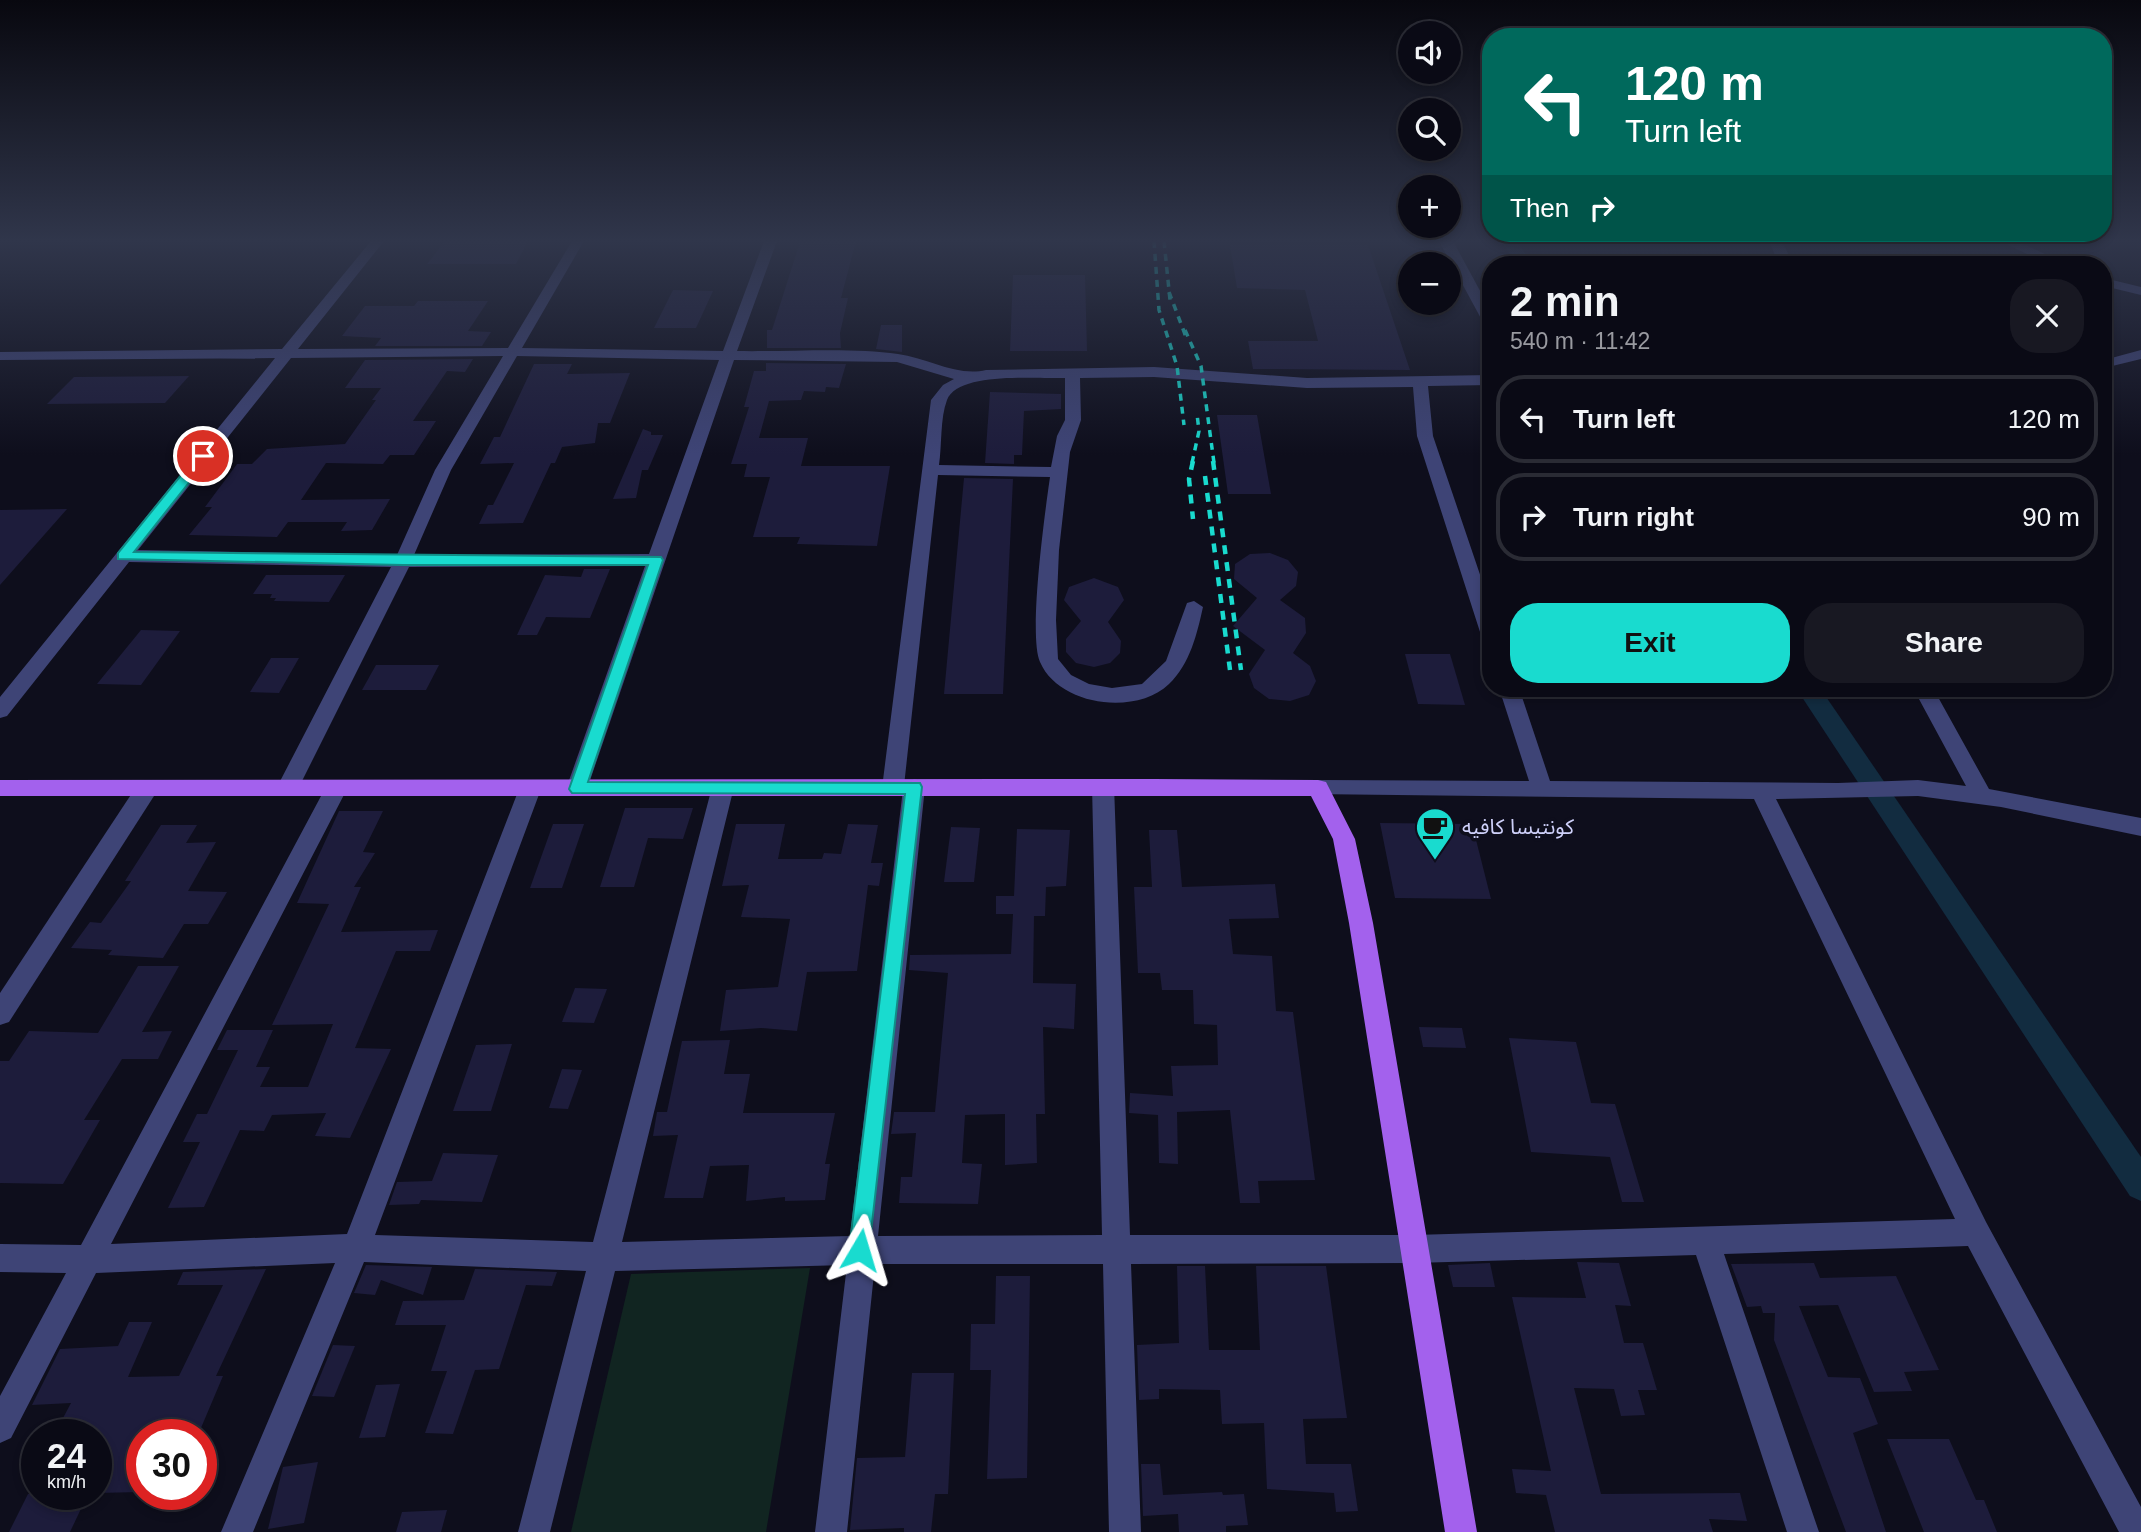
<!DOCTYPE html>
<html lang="en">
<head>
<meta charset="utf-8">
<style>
  :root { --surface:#0a0a15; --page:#181822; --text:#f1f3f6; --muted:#999aa0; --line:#2a2b34; --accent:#19dbcf }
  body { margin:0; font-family:Arial,"Noto Sans Arabic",sans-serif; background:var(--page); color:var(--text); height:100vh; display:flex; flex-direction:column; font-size:26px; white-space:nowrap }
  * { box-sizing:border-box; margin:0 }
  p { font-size:23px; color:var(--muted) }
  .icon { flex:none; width:38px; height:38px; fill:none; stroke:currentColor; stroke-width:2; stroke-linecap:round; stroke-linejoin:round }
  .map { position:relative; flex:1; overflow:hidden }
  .sheet { position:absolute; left:1482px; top:256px; width:630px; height:441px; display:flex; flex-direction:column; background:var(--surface); border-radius:28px; box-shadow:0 4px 10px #0003,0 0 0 2px var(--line) }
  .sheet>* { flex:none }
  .top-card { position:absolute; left:1482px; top:28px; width:630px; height:214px; border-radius:28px; box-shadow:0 4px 10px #0003,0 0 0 2px var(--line); background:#00695c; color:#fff; overflow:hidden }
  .fabs { position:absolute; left:1398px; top:21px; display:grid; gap:14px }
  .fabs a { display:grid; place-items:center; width:63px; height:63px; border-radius:50%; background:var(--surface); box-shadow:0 4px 10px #0003,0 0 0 2px var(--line); font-size:35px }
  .speed { position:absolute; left:21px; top:1419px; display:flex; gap:14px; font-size:35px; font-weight:700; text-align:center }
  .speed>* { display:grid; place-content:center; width:91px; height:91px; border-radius:50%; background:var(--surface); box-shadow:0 4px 10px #0003,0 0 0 2px var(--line); line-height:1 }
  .speed small { font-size:18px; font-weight:400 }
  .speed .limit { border:10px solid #d22; background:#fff; color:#111 }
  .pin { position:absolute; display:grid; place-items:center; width:60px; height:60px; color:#fff; margin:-30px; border:4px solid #fff; border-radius:50%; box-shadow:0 2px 7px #0007 }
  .me { position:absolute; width:77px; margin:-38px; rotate:7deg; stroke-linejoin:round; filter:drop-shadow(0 0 5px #0008) }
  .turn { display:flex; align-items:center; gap:24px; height:147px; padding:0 28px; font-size:32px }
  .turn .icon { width:91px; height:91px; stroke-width:2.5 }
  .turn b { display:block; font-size:49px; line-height:60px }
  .then { display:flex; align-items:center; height:66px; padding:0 28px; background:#0003; gap:14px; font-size:26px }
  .round { display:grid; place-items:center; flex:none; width:74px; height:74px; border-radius:28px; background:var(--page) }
  .headline { display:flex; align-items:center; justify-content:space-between; height:119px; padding:0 28px }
  h1 { font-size:42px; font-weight:700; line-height:52px }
  .action { display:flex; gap:14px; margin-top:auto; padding:14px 28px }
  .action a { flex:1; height:80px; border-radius:28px; background:var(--accent); color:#111; font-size:28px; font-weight:700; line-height:80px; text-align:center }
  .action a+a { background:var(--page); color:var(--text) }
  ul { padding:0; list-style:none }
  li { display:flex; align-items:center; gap:21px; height:88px; margin:0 14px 10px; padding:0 14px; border:4px solid var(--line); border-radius:28px }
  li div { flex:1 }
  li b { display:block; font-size:26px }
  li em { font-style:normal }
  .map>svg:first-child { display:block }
  .green { fill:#112521 }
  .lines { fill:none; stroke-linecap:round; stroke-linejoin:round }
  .canal { fill:#122c40; fill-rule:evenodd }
  .building { fill:#1d1c3b }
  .minor { fill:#3e4476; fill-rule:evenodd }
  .major { fill:#a361ed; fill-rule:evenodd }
  .rail-far1 { stroke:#19dbcf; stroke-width:3.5; stroke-dasharray:7 6; stroke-linecap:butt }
  .rail { stroke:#19dbcf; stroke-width:4.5; stroke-dasharray:9 8; stroke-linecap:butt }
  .route { fill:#19dbcf; stroke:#108e87; stroke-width:2 }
  .labels { text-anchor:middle; stroke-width:7; stroke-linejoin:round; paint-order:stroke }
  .poi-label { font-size:21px; fill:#ced0f9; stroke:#0e0e1c; text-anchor:start }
</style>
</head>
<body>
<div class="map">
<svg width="2141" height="1532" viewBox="0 0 2141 1532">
  <rect width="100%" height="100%" fill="#0e0e1c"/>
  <polygon class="green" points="810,1268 766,1532 571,1532 631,1274"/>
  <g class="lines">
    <g class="canal">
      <polygon points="1501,241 1516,241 1533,264 1517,264"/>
      <polygon points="1796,688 1820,688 2141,1157 2141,1201 2130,1196"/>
    </g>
  </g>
  <g class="building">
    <polygon points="445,241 528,241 516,264 427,264"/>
    <polygon points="856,241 841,298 848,298 840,333 841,348 767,348 767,330 772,330 800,242"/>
    <polygon points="1230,245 1368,245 1410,370 1253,369 1248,341 1318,341 1305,290 1237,288"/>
    <polygon points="1013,275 1085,275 1087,351 1010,351"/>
    <polygon points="673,290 713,291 696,328 654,328"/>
    <polygon points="418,301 488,301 468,331 491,332 482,346 375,346 381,338 342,336 365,306 414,306"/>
    <polygon points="881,325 902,325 902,352 876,349"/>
    <polygon points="473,359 465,372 447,371 413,421 436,421 414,455 390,455 383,464 326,463 301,500 390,499 372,530 341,531 347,522 288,522 277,537 189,535 212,507 205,507 237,464 252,464 267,449 345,444 376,400 372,400 381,388 345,388 365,360"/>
    <polygon points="766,363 846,364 839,388 826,387 825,392 804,391 801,400 769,401 759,438 808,438 801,466 890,466 877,546 797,544 800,537 753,537 770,477 744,477 747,464 731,464 749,407 744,407 754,371 766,371"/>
    <polygon points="534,364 572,364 567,374 630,373 610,423 598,423 595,443 562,447 555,463 551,463 523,523 479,524 488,505 493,505 514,463 480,464 494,437 500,437"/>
    <polygon points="189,376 165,403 47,404 74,377"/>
    <polygon points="990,392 1061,394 1061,409 1024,411 1022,455 1014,455 1014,464 985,463"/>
    <polygon points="1217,415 1257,415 1271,494 1228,494"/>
    <polygon points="643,429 651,432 651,435 663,435 648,470 642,470 636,498 613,499"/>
    <polygon points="964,478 1013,479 1003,694 944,694"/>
    <polygon points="67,509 0,585 0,510"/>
    <polygon points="1270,553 1288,560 1298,572 1296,586 1280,600 1305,618 1306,633 1293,653 1310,666 1316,681 1309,695 1290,701 1269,699 1254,688 1249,674 1265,650 1233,626 1257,598 1234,579 1235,564 1250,554"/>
    <polygon points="584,569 610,569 590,618 546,617 537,635 517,635 545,575 581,577"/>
    <polygon points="266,575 345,575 329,602 274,601 276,598 270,598 272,594 253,594"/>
    <polygon points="1094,578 1118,587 1124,600 1108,622 1121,641 1120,653 1110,663 1094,667 1076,663 1066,652 1066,639 1081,621 1064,600 1069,587"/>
    <polygon points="141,630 180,631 141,685 97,684"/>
    <polygon points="1405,654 1450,654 1465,705 1418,704"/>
    <polygon points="271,658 299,658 279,693 250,692"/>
    <polygon points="376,665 439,665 426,690 362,690"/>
    <polygon points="625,808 693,808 683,839 648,838 634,887 600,887"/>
    <polygon points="339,811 383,811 363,852 375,853 354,887 361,887 341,932 438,930 430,951 396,951 355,1048 391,1049 350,1138 315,1136 326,1113 272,1115 264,1131 240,1130 204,1207 168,1208 200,1142 183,1142 197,1114 207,1114 238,1050 217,1050 227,1030 273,1030 256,1067 270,1067 260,1087 308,1087 333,1024 272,1025 329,904 297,903"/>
    <polygon points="1380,823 1472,824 1491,899 1395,898"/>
    <polygon points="553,824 584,824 562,888 530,888"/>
    <polygon points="736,824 785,824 778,859 822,859 824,853 841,854 848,824 878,825 871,863 883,863 879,886 868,885 857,971 807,972 797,1031 761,1028 720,1031 726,990 778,987 790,919 741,917 749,885 722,886"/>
    <polygon points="161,825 197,825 186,843 216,842 188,891 227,892 208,924 184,924 163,958 108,955 112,950 71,948 90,922 101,923 131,881 125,881"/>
    <polygon points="951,827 980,828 974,882 944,882"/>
    <polygon points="1017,829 1070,830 1066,886 1046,887 1045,916 1034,916 1033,983 1076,984 1074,1029 1043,1027 1045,1114 1036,1114 1037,1163 1005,1165 1005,1114 965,1115 962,1163 982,1164 978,1204 899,1203 901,1177 912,1177 916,1133 891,1134 894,1112 935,1112 948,973 909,970 910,955 1011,954 1013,914 996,914 996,896 1014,896"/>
    <polygon points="1149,830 1177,830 1182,887 1275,884 1279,918 1229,919 1233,954 1272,956 1276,1011 1293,1012 1315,1180 1258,1181 1260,1203 1240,1203 1230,1110 1177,1112 1178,1164 1159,1163 1158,1115 1129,1113 1130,1093 1173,1096 1171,1066 1218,1065 1217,1025 1194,1024 1193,990 1162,990 1160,973 1138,973 1134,887 1152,887"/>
    <polygon points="138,966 179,966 142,1032 172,1031 158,1059 122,1059 84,1120 100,1120 63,1184 0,1183 0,1061 9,1061 29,1031 98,1033"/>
    <polygon points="575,988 607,989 594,1023 562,1022"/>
    <polygon points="1419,1027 1462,1028 1466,1048 1423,1047"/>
    <polygon points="1509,1038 1576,1042 1591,1103 1615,1104 1644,1202 1622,1202 1610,1157 1531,1152"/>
    <polygon points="730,1040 724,1074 750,1074 743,1113 835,1113 825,1164 830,1164 825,1200 785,1201 785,1197 746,1201 749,1165 710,1166 703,1198 664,1198 678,1135 653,1136 657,1112 667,1112 682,1041"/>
    <polygon points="512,1044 491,1111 453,1111 476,1045"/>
    <polygon points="562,1069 582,1070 568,1109 549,1108"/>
    <polygon points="443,1153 498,1155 482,1202 421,1200 419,1204 389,1205 397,1182 432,1181"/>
    <polygon points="1577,1262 1619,1263 1631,1306 1615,1305 1624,1343 1643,1343 1657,1390 1638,1390 1645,1415 1621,1416 1614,1389 1574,1388 1601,1494 1740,1493 1747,1521 1709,1519 1713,1532 1555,1532 1546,1495 1516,1493 1512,1469 1551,1471 1512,1297 1586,1298"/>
    <polygon points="1490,1263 1495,1287 1453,1287 1448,1265"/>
    <polygon points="1814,1263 1820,1278 1896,1276 1939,1370 1904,1372 1912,1391 1874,1392 1838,1305 1799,1306 1828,1377 1860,1378 1878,1424 1853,1433 1886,1532 1846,1532 1774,1340 1775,1313 1763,1313 1761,1306 1747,1307 1731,1264"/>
    <polygon points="366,1265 432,1267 423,1295 381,1280 375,1295 354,1293"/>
    <polygon points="1177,1266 1205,1266 1209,1350 1260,1350 1256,1266 1326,1266 1347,1418 1303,1419 1306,1464 1351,1464 1358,1511 1336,1512 1334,1493 1267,1489 1264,1423 1222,1424 1220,1390 1159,1389 1159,1399 1139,1400 1137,1345 1179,1343"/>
    <polygon points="266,1269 216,1376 223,1376 198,1435 142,1435 142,1492 96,1493 96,1435 54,1435 71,1403 32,1405 60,1349 118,1346 129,1322 152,1322 128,1377 179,1376 223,1285 177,1285 183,1272"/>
    <polygon points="475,1269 557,1272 552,1286 526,1285 499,1369 475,1370 453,1434 425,1433 447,1371 431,1371 446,1325 395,1325 403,1301 464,1300"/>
    <polygon points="996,1276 1030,1276 1027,1478 987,1479 991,1370 970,1370 971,1324 995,1324"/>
    <polygon points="333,1345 355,1346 334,1397 312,1396"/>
    <polygon points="912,1373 954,1373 948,1494 935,1494 931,1532 904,1532 904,1528 850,1530 857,1458 905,1457"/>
    <polygon points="400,1384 385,1437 359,1438 376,1385"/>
    <polygon points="1887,1439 1949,1439 1976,1500 1984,1500 1997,1532 1924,1532"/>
    <polygon points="318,1462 304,1523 268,1529 283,1467"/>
    <polygon points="1141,1464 1160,1464 1163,1495 1222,1492 1223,1495 1244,1494 1248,1525 1226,1526 1226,1532 1179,1532 1178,1514 1143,1516"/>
    <polygon points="28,1494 88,1494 70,1532 9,1532"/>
    <polygon points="447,1510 441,1532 396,1532 402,1512"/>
  </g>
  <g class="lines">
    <g class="minor">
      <path d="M371,241H384L298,349L508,348L572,241H584L522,348L723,351L764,241H777L737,351C787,352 851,347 898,354C928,358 957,377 986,370L1154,367L1307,378L1491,375V385L1428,386L1433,436L1491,607V642L1481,635L1417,436L1413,387L1307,388L1154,377L1080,378L1081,420L1070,452L1059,550L1056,620L1058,659L1071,675L1089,684L1112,688L1142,684L1166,661L1187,603L1194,601L1203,607C1197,634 1190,664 1169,684C1136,716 1059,706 1040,662C1028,635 1045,512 1050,477L938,475L904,786L914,779L922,781L925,787L878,1236L1102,1235L1092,785L1095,779H1111L1114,785L1130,1235H1414L1955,1219L1754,799L1310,794L1307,788L1310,782L1318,780L1529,781L1499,688H1519L1550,781L1838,783L1918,780L1966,786L1913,688H1933L1989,789L2141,818V836L2001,807L1918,796L1776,799L1986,1222L2141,1507V1532H2119L1968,1246L1724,1254L1819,1532H1787L1696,1255L1414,1263L1131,1264L1141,1532H1109L1103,1264H875L847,1532H815L847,1265L615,1271L550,1532H518L586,1271L364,1262L253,1532H221L335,1263L96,1273L11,1438L0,1443V1396L66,1273L0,1272V1244L81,1245L328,783H344L347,789L111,1244L347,1234L519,789L522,783H538L541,789L375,1235L593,1242L712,787L715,781H731L734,787L622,1242L850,1236L903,789L893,796L885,794L882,788L931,400L943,385L954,379L897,362L734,360L585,795H569L566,789L645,566L409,567L295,795H279L276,789L391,567L129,562L7,716L0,718V697L275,358L0,360V352L282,349ZM503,356L435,470L397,555L138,550L291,358ZM517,356L719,360L649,554L414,555L451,470ZM1065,378V420L1057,436L1051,467L939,465C942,446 940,418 947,400C958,371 1039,379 1065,378Z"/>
      <polygon points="1439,241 1453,241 1491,311 1491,328 1484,324"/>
      <polygon points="1769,241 1782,241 1793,264 1779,264"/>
      <polygon points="2000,241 2017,241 2066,264 2048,264"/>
      <polygon points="2104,278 2141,287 2141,295 2104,286"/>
      <polygon points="2141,350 2141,359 2104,368 2104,360"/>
      <polygon points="146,782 154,784 157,790 154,796 9,1022 0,1025 0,993 138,784"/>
    </g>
    <polygon class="major" points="1153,779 1318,780 1326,782 1355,839 1373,923 1477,1532 1445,1532 1349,923 1333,839 1311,796 0,796 0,780"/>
    <g class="rail-far1">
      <polyline points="1154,241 1159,310 1177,366 1184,425"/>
      <polyline points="1164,241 1170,300"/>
      <polyline points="1169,292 1186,337"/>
      <polyline points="1185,330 1201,366 1214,463"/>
      <polyline points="1192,463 1199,431 1197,414"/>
    </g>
    <g class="rail">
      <polyline points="1193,461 1189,479 1193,519"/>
      <polyline points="1213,461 1241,670"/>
      <polyline points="1205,476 1230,670"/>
    </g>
  </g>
  <linearGradient id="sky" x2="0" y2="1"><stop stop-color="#08080f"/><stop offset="0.53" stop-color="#30364b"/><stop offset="1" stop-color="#30364b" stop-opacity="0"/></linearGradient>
  <rect width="2141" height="455" fill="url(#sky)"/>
  <polygon class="route" points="203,452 210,456 134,552 661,557 663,560 588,782 920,783 922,787 868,1258 860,1261 853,1258 849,1250 905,794 572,793 569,789 648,565 403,565 118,559 118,553 199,453"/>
  <defs>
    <g id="cafe-pin" transform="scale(2.0125)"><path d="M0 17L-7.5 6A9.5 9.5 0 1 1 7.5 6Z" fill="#19dbcf" stroke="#0e0e1c"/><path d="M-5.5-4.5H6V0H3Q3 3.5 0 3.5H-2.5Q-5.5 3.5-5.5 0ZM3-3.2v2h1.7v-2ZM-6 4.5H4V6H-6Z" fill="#111"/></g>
  </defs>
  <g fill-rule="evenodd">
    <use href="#cafe-pin" x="1435" y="827"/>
  </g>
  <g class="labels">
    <g class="poi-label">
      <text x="1462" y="834">كونتيسا كافيه</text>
    </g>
  </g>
</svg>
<div class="fabs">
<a><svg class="icon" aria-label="sound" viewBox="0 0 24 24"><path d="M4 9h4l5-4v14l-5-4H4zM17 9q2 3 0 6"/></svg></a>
<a><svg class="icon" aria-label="search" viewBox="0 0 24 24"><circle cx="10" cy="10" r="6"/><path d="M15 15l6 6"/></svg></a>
<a>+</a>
<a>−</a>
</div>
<div class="speed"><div>24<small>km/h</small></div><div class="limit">30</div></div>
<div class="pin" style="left:203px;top:456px;background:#d93025"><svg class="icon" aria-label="arrive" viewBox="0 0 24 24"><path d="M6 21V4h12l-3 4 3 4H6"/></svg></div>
<svg class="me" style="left:860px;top:1250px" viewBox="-20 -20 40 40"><path d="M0-17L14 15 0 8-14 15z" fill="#19dbcf" stroke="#fff" stroke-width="4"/></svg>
<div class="top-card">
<div class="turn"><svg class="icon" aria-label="left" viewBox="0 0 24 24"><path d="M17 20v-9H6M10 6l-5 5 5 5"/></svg><div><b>120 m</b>Turn left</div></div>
<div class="then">Then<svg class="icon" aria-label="right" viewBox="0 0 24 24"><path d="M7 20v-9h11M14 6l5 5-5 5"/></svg></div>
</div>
<section class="sheet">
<div class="headline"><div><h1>2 min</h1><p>540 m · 11:42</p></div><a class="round"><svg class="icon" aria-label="close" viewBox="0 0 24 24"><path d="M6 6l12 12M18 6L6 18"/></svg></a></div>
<ul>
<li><svg class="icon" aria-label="left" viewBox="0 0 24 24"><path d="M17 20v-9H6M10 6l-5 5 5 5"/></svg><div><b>Turn left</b></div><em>120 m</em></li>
<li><svg class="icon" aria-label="right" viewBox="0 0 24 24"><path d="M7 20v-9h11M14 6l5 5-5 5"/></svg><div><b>Turn right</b></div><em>90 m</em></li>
</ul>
<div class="action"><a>Exit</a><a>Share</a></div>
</section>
</div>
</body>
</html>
